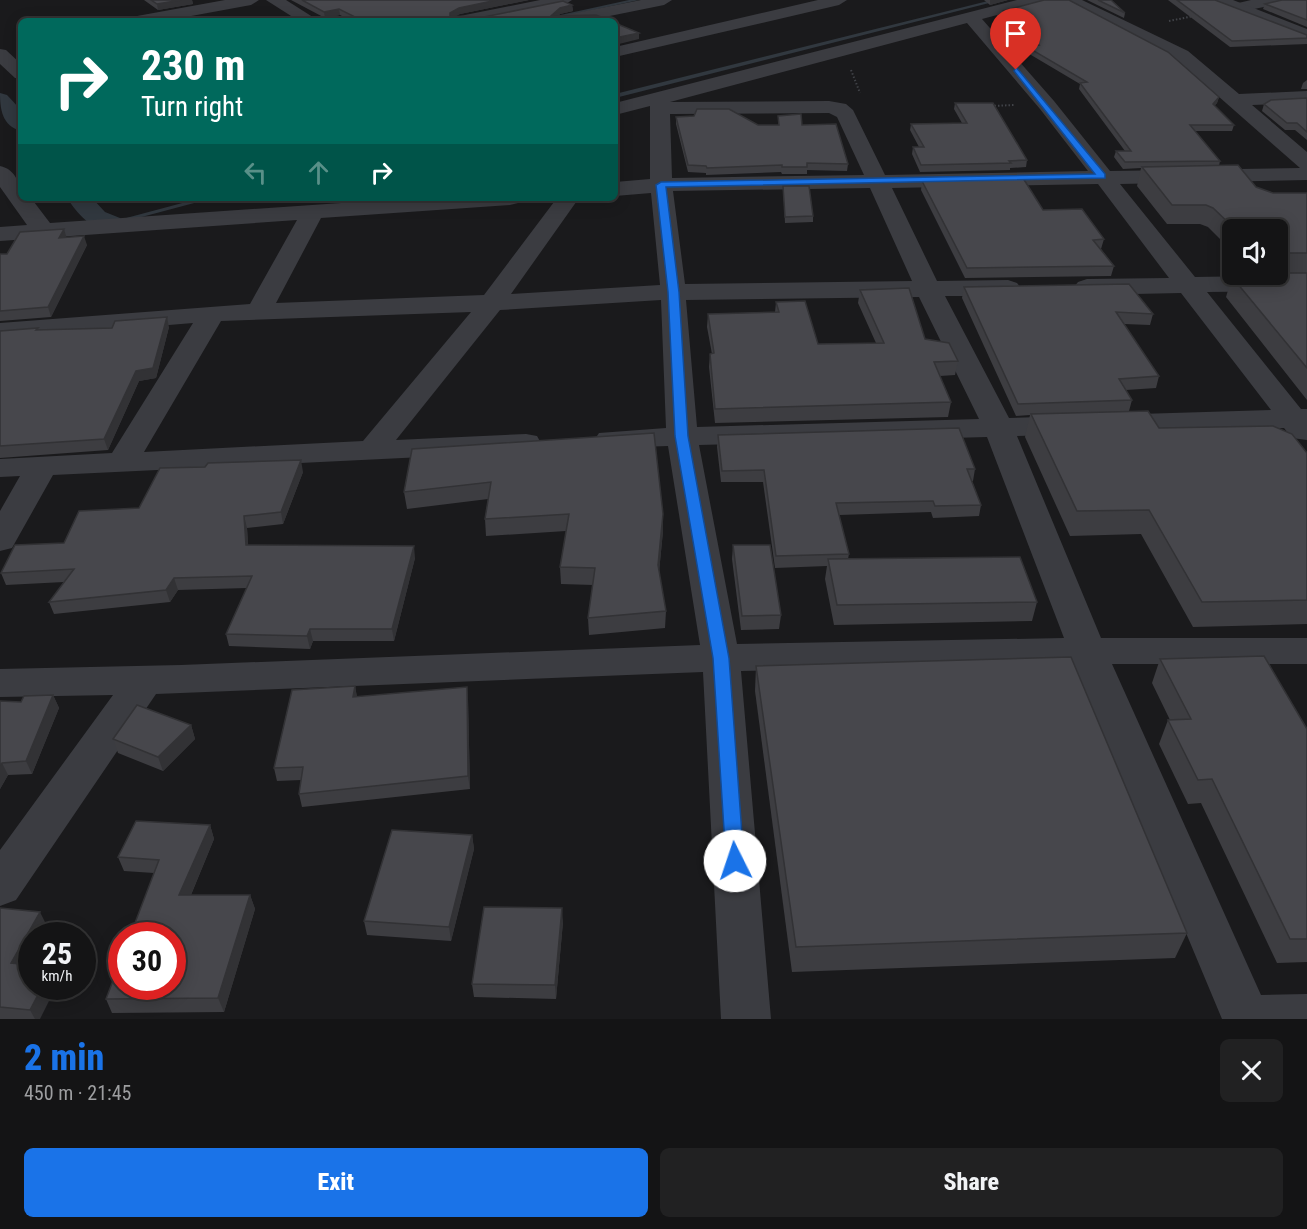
<!DOCTYPE html>
<html lang="en">
<head>
<meta charset="utf-8">
<style>
  :root { --surface:#141415; --page:#212122; --text:#f1f3f6; --muted:#9d9ea0; --line:#333334; --accent:#1a73e8 }
  body { margin:0; font-family:"Roboto Condensed",sans-serif; background:var(--page); color:var(--text); height:100vh; display:flex; flex-direction:column; font-size:22px; white-space:nowrap }
  * { box-sizing:border-box; margin:0 }
  p { font-size:20px; color:var(--muted) }
  .icon { flex:none; width:33px; height:33px; fill:none; stroke:currentColor; stroke-width:2; stroke-linecap:round; stroke-linejoin:round }
  .map { position:relative; height:1019px; overflow:hidden }
  .details { display:flex; flex-direction:column; background:var(--surface); flex:1 }
  .details>* { flex:none }
  .guide { position:absolute; left:18px; top:18px; width:600px; height:183px; border-radius:9px; box-shadow:0 3px 15px #0003,0 0 0 2px var(--line); background:#00695c; color:#fff; overflow:hidden }
  .tools { position:absolute; left:1222px; top:219px; display:grid; gap:12px }
  .tools a { display:grid; place-items:center; width:66px; height:66px; border-radius:9px; background:var(--surface); box-shadow:0 3px 15px #0003,0 0 0 2px var(--line); font-size:30px }
  .speed { position:absolute; left:18px; top:922px; display:flex; gap:12px; font-size:30px; font-weight:700; text-align:center }
  .speed>* { display:grid; place-content:center; width:78px; height:78px; border-radius:50%; background:var(--surface); box-shadow:0 3px 15px #0003,0 0 0 2px var(--line); line-height:1 }
  .speed small { font-size:15px; font-weight:400 }
  .speed .limit { border:9px solid #d22; background:#fff; color:#111 }
  .pin { position:absolute; display:grid; place-items:center; width:51px; height:51px; color:#fff; margin:-62px -26px; border-radius:50% 50% 50% 0; rotate:-45deg; box-shadow:0 0 6px #0007 }
  .pin .icon { rotate:45deg }
  .me { position:absolute; width:66px; margin:-33px; rotate:356deg; stroke-linejoin:round; filter:drop-shadow(0 0 4px #0008) }
  .turn { display:flex; align-items:center; gap:21px; height:126px; padding:0 24px; font-size:27px }
  .turn .icon { width:78px; height:78px; stroke-width:2.5 }
  .turn b { display:block; font-size:42px; line-height:51px }
  .lanes { display:flex; align-items:center; height:57px; padding:0 24px; background:#0003; justify-content:center; gap:30px; direction:ltr }
  .lanes .off { opacity:.35 }
  .round { display:grid; place-items:center; flex:none; width:63px; height:63px; border-radius:9px; background:var(--page) }
  .overview { display:flex; align-items:center; justify-content:space-between; height:102px; padding:0 24px }
  h1 { font-size:36px; font-weight:800; line-height:45px; color:var(--accent) }
  .action { display:flex; gap:12px; margin-top:auto; padding:12px 24px }
  .action a { flex:1; height:69px; border-radius:9px; background:var(--accent); color:#fff; font-size:24px; font-weight:800; line-height:69px; text-align:center }
  .action a+a { background:var(--page); color:var(--text) }
  .map>svg:first-child { display:block }
  .lines { fill:none; stroke-linecap:round; stroke-linejoin:round }
  .stream { fill:#31383f; fill-rule:evenodd }
  .canal { fill:#31383f; fill-rule:evenodd }
  .path { stroke:#414348; stroke-width:2; stroke-dasharray:1.5 2; stroke-linecap:butt }
  .minor { fill:#3b3c41; fill-rule:evenodd }
  .tertiary { fill:#3b3c41; fill-rule:evenodd }
  .wall { fill:#3d3d41 }
  .shaded-wall { fill:#323235 }
  .building { fill:#47474c; stroke:#323235; stroke-width:1.5 }
  .route { fill:#1a73e8; stroke:#114b97; stroke-width:1.5 }
</style>
</head>
<body>
<div class="map">
<svg width="1307" height="1019" viewBox="0 0 1307 1019">
  <rect width="100%" height="100%" fill="#1a1a1c"/>
  <g class="lines">
    <g class="stream">
      <polygon points="629,0 639,0 543,21 533,21"/>
      <polygon points="992,0 1001,0 615,98 615,94"/>
      <polygon points="21,105 21,109 9,111 6,109"/>
      <polygon points="201,198 213,198 119,223 115,221"/>
    </g>
    <g class="canal">
      <path d="M0,93L7,95L21,110V131C2,126 0,109 0,93Z"/>
      <path d="M67,198H92L105,212L120,218L124,223L120,228C95,235 80,217 67,198Z"/>
    </g>
    <g class="path">
      <polyline points="1169,21 1194,16"/>
      <polyline points="851,70 860,93"/>
      <polyline points="991,106 1014,105"/>
    </g>
    <g class="minor">
      <polygon points="225,0 259,0 251,5 164,21 129,21 137,16"/>
      <polygon points="266,0 286,0 319,21 299,21"/>
      <polygon points="540,0 572,0 564,5 484,21 452,21 460,16"/>
      <polygon points="641,0 672,0 664,5 585,21 553,21 561,16"/>
      <polygon points="818,0 847,0 839,5 615,57 615,47"/>
      <path d="M1017,0H1044L1042,3L982,19L1054,101L1110,171L1300,168L1176,59L1062,0H1082L1188,51L1239,94L1307,91V103L1252,105L1307,152V180L1120,184L1195,277L1307,275V291L1207,292L1301,409H1307V440L1292,438L1284,428L1017,436L1101,638H1307V664H1112L1261,995L1307,994V1019H1222L1074,665L741,671L771,1019H721L703,672L156,694L16,900L0,906V850L113,695L0,697V669L181,665L700,645L668,446L610,448L599,445L595,439L599,433L666,428L661,300L500,310L396,440L526,434L537,436L541,443L537,450L526,452L53,475L12,548L0,551V511L20,476L0,477V459L112,453L193,323L0,339V323L250,304L297,220L0,241V227L27,225L0,187V166C15,169 21,184 21,198H31L50,223L414,198H521L518,203L510,205L321,218L276,303L484,295L557,198H579L511,294L660,285L651,193L615,196V182L650,179V106L615,115V103ZM967,23L1040,109L1088,171L885,175L853,110L846,104L829,101L670,102ZM829,113L837,117L864,175L672,178L670,114ZM1098,184L1169,278L1087,279L1078,282L1074,287L1078,292L1087,295L1181,293L1271,410L1009,418L945,296H1008L1017,293L1021,288L1017,283L1008,280L937,281L892,188ZM870,188L912,281L685,284L673,191ZM919,297L979,419L697,427L686,300ZM471,312L363,441L144,452L221,321ZM987,437L1064,638L737,644L699,445Z"/>
      <polygon points="1251,0 1284,0 1282,3 1240,12 1232,7 1234,4"/>
      <polygon points="0,49 6,50 21,64 21,79 15,78 0,64"/>
    </g>
    <polygon class="tertiary" points="1211,0 1233,0 1307,29 1307,40 1213,3"/>
  </g>
  <g class="wall">
    <polygon points="144,0 192,0 193,4 158,10"/>
    <polygon points="291,0 529,0 460,14 455,16 484,17 572,5 573,11 560,14 558,16 611,21 352,21 340,15 325,18"/>
    <polygon points="984,0 1008,0 990,5"/>
    <polygon points="1087,0 1111,0 1125,13 1124,18"/>
    <polygon points="1168,0 1215,0 1307,35 1307,44 1230,47"/>
    <polygon points="1307,0 1307,27 1263,9 1265,4"/>
    <polygon points="1003,11 1219,97 1217,103 1214,106 1234,125 1232,131 1195,131 1220,161 1219,166 1256,187 1273,193 1307,193 1307,400 1226,297 1232,277 1282,276 1283,274 1278,274 1278,230 1233,230 1233,252 1208,227 1200,224 1167,224 1137,186 1141,168 1123,169 1114,157 1116,151 1125,151 1079,89 1080,84 1026,52 1027,47 1034,46 1002,16"/>
    <polygon points="1307,80 1307,89 1301,89 1303,83"/>
    <polygon points="1307,98 1307,140 1295,130 1285,130 1262,111 1264,104"/>
    <polygon points="955,103 1027,160 1026,167 1010,168 1010,170 920,172 912,154 913,147 919,147 910,130 911,124 962,123 954,109"/>
    <polygon points="778,116 802,125 848,164 847,171 807,170 807,174 782,174 781,172 706,175 706,173 688,172 676,124 676,117 758,125 778,125"/>
    <polygon points="922,181 1043,210 1104,239 1101,249 1114,266 1111,276 965,278 921,190"/>
    <polygon points="783,186 813,216 813,222 785,223"/>
    <polygon points="66,237 87,245 51,317 0,321 0,254 7,254"/>
    <polygon points="964,287 1153,314 1150,325 1124,324 1159,376 1156,388 1126,390 1132,400 1129,411 1159,428 1307,453 1307,624 1193,627 1141,534 1070,536 1025,437 1030,415 1016,416 962,298"/>
    <polygon points="860,290 925,339 958,361 955,375 940,376 951,402 948,417 715,423 709,367 710,354 712,354 707,327 708,314 775,312 776,302 818,344 876,343 858,303"/>
    <polygon points="169,327 156,378 139,381 108,450 0,458 0,331 38,328 39,330"/>
    <polygon points="718,435 975,469 973,481 972,481 981,505 979,516 933,518 931,512 839,515 849,554 848,559 1037,602 1032,621 834,625 825,579 827,566 775,568 763,482 721,482 717,447"/>
    <polygon points="412,449 663,514 663,531 659,572 666,611 665,628 589,635 588,618 593,585 561,584 560,567 566,531 486,536 485,519 488,499 407,509 404,492"/>
    <polygon points="303,472 283,524 247,528 248,545 415,558 394,641 313,641 310,649 229,646 226,634 247,588 178,590 170,602 54,614 49,602 64,582 6,585 1,573 64,543 139,508"/>
    <polygon points="733,545 781,615 779,629 741,630 732,559"/>
    <polygon points="1160,659 1307,729 1307,962 1277,963 1201,803 1188,804 1159,744 1168,720 1170,720 1152,683"/>
    <polygon points="756,666 1187,933 1175,958 792,972 755,691"/>
    <polygon points="355,686 357,697 468,699 470,789 302,807 299,794 301,780 277,781 274,768"/>
    <polygon points="53,695 59,708 32,774 8,775 0,789 0,701 21,702"/>
    <polygon points="191,725 195,739 163,771 118,753 113,739"/>
    <polygon points="210,825 214,839 191,895 250,895 255,909 224,1012 112,1013 106,999 154,873 124,871 118,857"/>
    <polygon points="472,835 474,849 451,941 367,935 364,921"/>
    <polygon points="0,908 47,926 41,936 32,936 32,954 26,964 40,1019 0,1019"/>
    <polygon points="563,922 556,999 474,997 472,984"/>
  </g>
  <g class="shaded-wall">
    <polygon points="181,0 192,0 193,4 158,10 157,4"/>
    <polygon points="497,0 529,0 460,14 451,19 450,16 450,13 459,8"/>
    <polygon points="990,0 1008,0 990,5"/>
    <polygon points="572,5 573,11 560,14 553,21 551,16 560,8"/>
    <polygon points="339,9 340,15 325,18 324,12"/>
    <polygon points="639,33 639,39 615,45 615,38"/>
    <polygon points="1219,97 1217,103 1211,110 1213,104"/>
    <polygon points="64,229 67,239 59,238"/>
    <polygon points="84,236 87,245 51,317 48,307"/>
    <polygon points="167,317 169,327 156,378 139,381 108,450 104,439 136,371"/>
    <polygon points="301,460 303,472 283,524 281,512"/>
    <polygon points="663,514 663,531 658,582 658,565"/>
    <polygon points="244,516 247,528 249,556 246,545"/>
    <polygon points="414,546 415,558 394,641 392,629"/>
    <polygon points="174,578 178,590 170,602 166,590"/>
    <polygon points="310,629 313,641 310,649 307,636"/>
    <polygon points="355,686 357,698 353,697"/>
    <polygon points="467,687 468,699 470,789 468,776"/>
    <polygon points="53,695 59,708 32,774 26,761"/>
    <polygon points="191,725 195,739 163,771 158,757"/>
    <polygon points="2,763 8,775 0,789 0,766"/>
    <polygon points="210,825 214,839 185,909 179,895"/>
    <polygon points="472,835 474,849 451,941 449,927"/>
    <polygon points="250,895 255,909 224,1012 218,998"/>
    <polygon points="562,908 563,922 556,999 555,985"/>
    <polygon points="40,912 47,926 41,936 32,936 32,954 19,976 11,963"/>
    <polygon points="42,987 56,987 40,1019 35,1019 30,1010"/>
  </g>
  <g class="building">
    <polygon points="151,0 181,0 157,4"/>
    <polygon points="302,0 497,0 459,8 450,13 450,16 484,17 563,1 572,5 560,8 551,16 596,15 611,21 363,21 339,9 324,12"/>
    <polygon points="1044,0 1069,0 1168,52 1219,97 1213,104 1234,125 1190,125 1220,161 1125,162 1116,151 1131,151 1080,83 1087,82 1027,47 1039,45 1003,11"/>
    <polygon points="1098,0 1111,0 1125,13"/>
    <polygon points="1177,0 1215,0 1307,35 1307,38 1232,41"/>
    <polygon points="1282,0 1307,0 1307,20 1265,4"/>
    <polygon points="615,23 639,33 615,38"/>
    <polygon points="1307,98 1307,132 1297,123 1287,123 1264,104 1271,100"/>
    <polygon points="955,103 993,103 1027,160 1009,161 1011,163 921,165 913,147 924,147 911,124 967,123"/>
    <polygon points="697,109 729,109 758,125 779,125 778,116 801,114 802,125 836,124 848,164 807,163 807,167 782,167 782,165 707,168 706,166 688,165 676,117 694,116"/>
    <polygon points="1238,165 1256,187 1273,193 1307,193 1307,253 1278,253 1278,230 1236,230 1213,208 1206,205 1172,205 1142,167"/>
    <polygon points="1023,178 1043,210 1082,209 1104,239 1093,240 1114,266 967,268 922,181"/>
    <polygon points="783,186 809,186 813,216 785,217"/>
    <polygon points="64,229 59,238 84,236 48,307 0,311 0,254 7,254 20,232"/>
    <polygon points="1283,273 1307,273 1307,368 1232,277 1286,276"/>
    <polygon points="1129,284 1153,314 1116,312 1159,376 1119,379 1132,400 1018,404 964,287"/>
    <polygon points="909,288 925,339 949,343 958,361 934,362 951,402 715,409 710,354 714,353 708,314 779,312 776,302 805,301 818,344 884,343 860,290"/>
    <polygon points="167,317 153,368 136,371 104,439 0,446 0,331 38,328 36,330 112,328 115,321"/>
    <polygon points="1148,411 1159,428 1273,426 1292,434 1307,453 1307,600 1202,602 1149,510 1077,511 1031,414"/>
    <polygon points="959,428 975,469 967,469 981,505 935,506 933,501 836,503 849,554 776,556 764,470 722,471 718,435"/>
    <polygon points="654,433 663,514 658,565 666,611 588,618 595,568 560,567 569,514 485,519 491,482 404,492 412,449"/>
    <polygon points="301,460 281,512 244,516 246,545 414,546 392,629 310,629 307,636 226,634 252,576 174,578 166,590 49,602 74,569 1,573 15,545 64,543 79,511 139,508 160,468 205,467 208,463"/>
    <polygon points="733,545 770,545 781,615 742,616"/>
    <polygon points="1020,557 1037,602 837,605 828,559"/>
    <polygon points="1264,656 1307,729 1307,939 1290,939 1212,779 1198,780 1168,720 1191,719 1160,659"/>
    <polygon points="1071,657 1187,933 796,947 756,666"/>
    <polygon points="355,686 353,697 467,687 468,776 299,794 303,767 274,768 292,690"/>
    <polygon points="53,695 26,761 2,763 0,766 0,701 21,702 24,696"/>
    <polygon points="137,705 191,725 158,757 113,739"/>
    <polygon points="136,821 210,825 179,895 250,895 218,998 106,999 122,957 122,987 172,987 172,936 130,936 159,860 118,857"/>
    <polygon points="392,830 472,835 449,927 364,921"/>
    <polygon points="484,907 562,908 555,985 472,984"/>
    <polygon points="0,908 40,912 11,963 32,965 32,987 42,987 30,1010 0,1007"/>
  </g>
  <polygon class="route" points="1016,67 1105,174 1105,178 666,187 679,292 688,436 729,658 744,861 742,866 735,869 729,866 726,861 713,658 675,436 668,292 656,185 661,182 1095,174 1014,71"/>
</svg>
<div class="tools">
<a><svg class="icon" aria-label="sound" viewBox="0 0 24 24"><path d="M4 9h4l5-4v14l-5-4H4zM17 9q2 3 0 6"/></svg></a>
</div>
<div class="speed"><div>25<small>km/h</small></div><div class="limit">30</div></div>
<div class="pin" style="left:1016px;top:70px;background:#d93025"><svg class="icon" aria-label="arrive" viewBox="0 0 24 24"><path d="M6 21V4h12l-3 4 3 4H6"/></svg></div>
<svg class="me" style="left:735px;top:861px" viewBox="-20 -20 40 40"><circle r="19" fill="#fff"/><path d="M0-13L10 11 0 6-10 11z" fill="#1a73e8"/></svg>
<div class="guide">
<div class="turn"><svg class="icon" aria-label="right" viewBox="0 0 24 24"><path d="M7 20v-9h11M14 6l5 5-5 5"/></svg><div><b>230 m</b>Turn right</div></div>
<div class="lanes"><svg class="icon off" aria-label="left" viewBox="0 0 24 24"><path d="M17 20v-9H6M10 6l-5 5 5 5"/></svg><svg class="icon off" aria-label="ahead" viewBox="0 0 24 24"><path d="M12 20V5M6 11l6-6 6 6"/></svg><svg class="icon" aria-label="right" viewBox="0 0 24 24"><path d="M7 20v-9h11M14 6l5 5-5 5"/></svg></div>
</div>
</div>
<section class="details">
<div class="overview"><div><h1>2 min</h1><p>450 m · 21:45</p></div><a class="round"><svg class="icon" aria-label="close" viewBox="0 0 24 24"><path d="M6 6l12 12M18 6L6 18"/></svg></a></div>
<div class="action"><a>Exit</a><a>Share</a></div>
</section>
</body>
</html>
